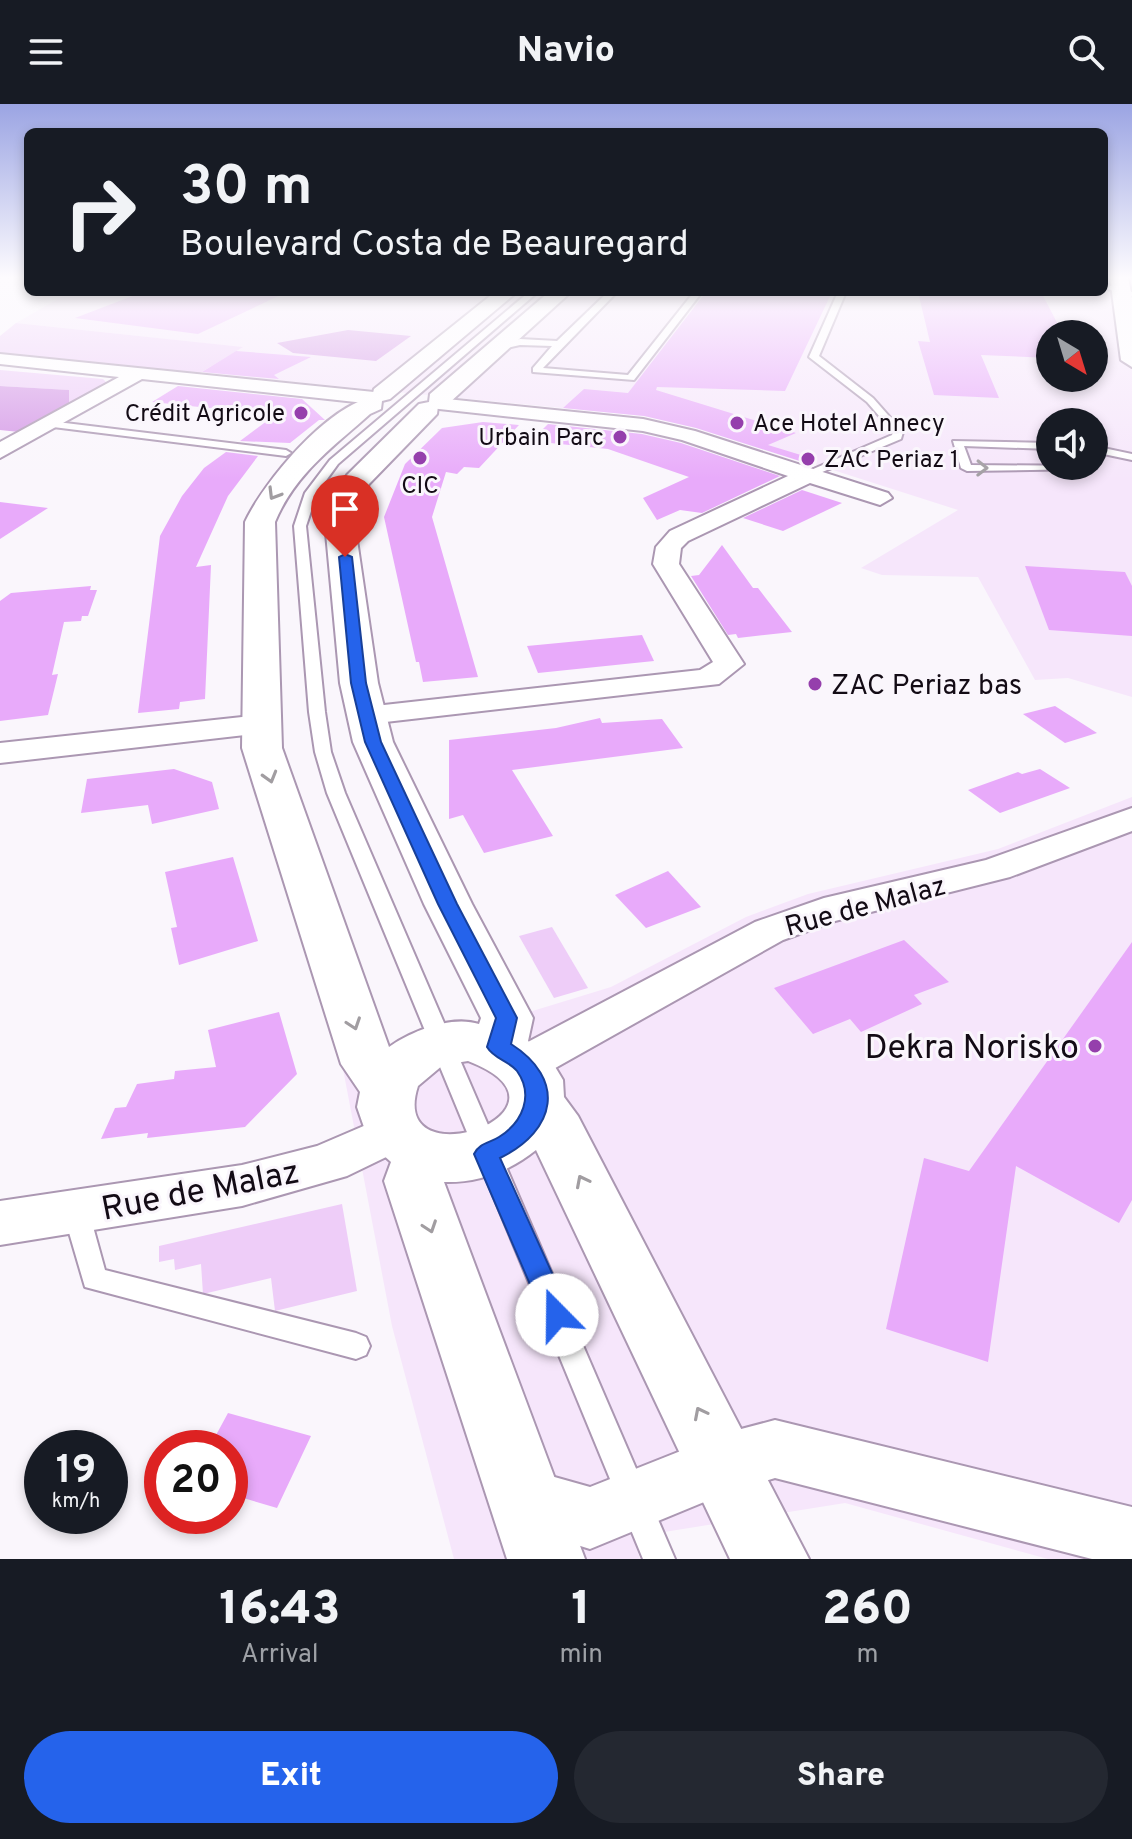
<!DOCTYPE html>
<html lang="en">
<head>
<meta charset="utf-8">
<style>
  :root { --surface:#171b24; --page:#242831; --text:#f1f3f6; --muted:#9ea1a6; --accent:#2563eb }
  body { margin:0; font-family:Overpass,sans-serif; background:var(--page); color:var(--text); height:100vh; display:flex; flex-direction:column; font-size:30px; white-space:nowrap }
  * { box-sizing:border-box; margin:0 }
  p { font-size:26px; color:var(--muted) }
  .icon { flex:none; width:44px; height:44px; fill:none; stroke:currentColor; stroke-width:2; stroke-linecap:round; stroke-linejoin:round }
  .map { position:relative; height:1455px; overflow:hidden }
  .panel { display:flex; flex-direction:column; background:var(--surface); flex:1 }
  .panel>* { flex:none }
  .top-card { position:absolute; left:24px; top:24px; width:1084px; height:168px; border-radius:12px; box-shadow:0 4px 12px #0003; background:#171b24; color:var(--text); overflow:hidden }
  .needle { width:52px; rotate:142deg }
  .tools { position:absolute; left:1036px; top:216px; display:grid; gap:16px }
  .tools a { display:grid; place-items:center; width:72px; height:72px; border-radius:50%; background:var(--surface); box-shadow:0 4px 12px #0003; font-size:40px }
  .speed { position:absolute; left:24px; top:1326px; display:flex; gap:16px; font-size:40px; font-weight:700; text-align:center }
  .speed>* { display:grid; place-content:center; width:104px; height:104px; border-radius:50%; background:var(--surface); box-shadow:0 4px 12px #0003; line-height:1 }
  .speed small { font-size:20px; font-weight:400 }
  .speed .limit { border:12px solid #d22; background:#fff; color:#111 }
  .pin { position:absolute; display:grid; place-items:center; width:68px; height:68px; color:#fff; margin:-82px -34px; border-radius:50% 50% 50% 0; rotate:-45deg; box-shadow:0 0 8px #0007 }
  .pin .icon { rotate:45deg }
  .me { position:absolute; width:88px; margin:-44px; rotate:338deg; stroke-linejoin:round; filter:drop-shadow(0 0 6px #0008) }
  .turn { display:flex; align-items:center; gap:28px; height:168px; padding:0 24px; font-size:36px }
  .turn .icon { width:104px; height:104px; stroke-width:2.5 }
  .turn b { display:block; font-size:56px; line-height:68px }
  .eta { display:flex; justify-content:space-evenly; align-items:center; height:136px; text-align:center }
  .eta b { font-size:48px; font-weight:800; line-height:56px }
  .button { display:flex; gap:16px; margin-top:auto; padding:16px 24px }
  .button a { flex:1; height:92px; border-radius:48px; background:var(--accent); color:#fff; font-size:32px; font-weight:800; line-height:92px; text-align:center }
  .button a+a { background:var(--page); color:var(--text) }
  header { display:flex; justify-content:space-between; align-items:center; height:104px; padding:0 24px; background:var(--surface); font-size:36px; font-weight:800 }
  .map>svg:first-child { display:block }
  .built { fill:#f6e6fb; fill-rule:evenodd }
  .green { fill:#eecdf8 }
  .forest { fill:#d497e6 }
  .building { fill:#e8aafa }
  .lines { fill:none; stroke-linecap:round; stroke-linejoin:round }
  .lane-casing { stroke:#ab97b2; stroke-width:4 }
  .street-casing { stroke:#ab97b2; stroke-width:4 }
  .secondary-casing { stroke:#ab97b2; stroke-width:4 }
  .primary-casing { stroke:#ab97b2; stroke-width:4 }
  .lane { fill:#fff; fill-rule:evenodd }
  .street { fill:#fff; fill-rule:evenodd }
  .secondary { fill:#fff; fill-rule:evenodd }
  .primary { fill:#fff; fill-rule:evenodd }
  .oneway { stroke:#a19da1 }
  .route { fill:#2563eb; stroke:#184099; stroke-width:2 }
  .poi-dot { fill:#953fac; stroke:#faf6fc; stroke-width:3 }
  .labels { text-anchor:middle; stroke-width:6; stroke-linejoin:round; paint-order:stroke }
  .far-poi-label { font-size:24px; fill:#130b15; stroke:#faf6fc; text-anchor:end }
  .poi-label { font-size:28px; fill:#130b15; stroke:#faf6fc; text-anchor:start }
  .street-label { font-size:28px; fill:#130b15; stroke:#faf6fc }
  .near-poi-label { font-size:34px; fill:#130b15; stroke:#faf6fc; text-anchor:end }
  .near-street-label { font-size:34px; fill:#130b15; stroke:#faf6fc }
</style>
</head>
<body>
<header><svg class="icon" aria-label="menu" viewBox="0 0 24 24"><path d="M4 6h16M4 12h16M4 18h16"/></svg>Navio<svg class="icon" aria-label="search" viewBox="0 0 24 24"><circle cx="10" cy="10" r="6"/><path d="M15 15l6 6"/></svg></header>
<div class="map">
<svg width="1132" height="1455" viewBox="0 0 1132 1455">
  <rect width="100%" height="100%" fill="#faf6fc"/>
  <g class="built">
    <path d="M1104,173H1132V593L1068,574L1035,576L978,473L882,471L861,464L958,406L692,321L655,313L200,269L241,243L16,219L70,188H1104ZM1050,230H1094V274H1050ZM1050,318H1094V362H1050Z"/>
    <polygon points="1132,693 1132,1455 1048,1455 845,1399 633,1433 640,1455 454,1455 392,1222 343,965 611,883 746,813 808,790 998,745"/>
  </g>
  <g class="green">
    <polygon points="16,219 243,243 200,269 0,249 0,232"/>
    <polygon points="0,266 103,275 107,279 69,300 68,286 0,282"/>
    <polygon points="552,823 588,884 554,894 519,832"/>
    <polygon points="342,1100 357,1187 275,1207 271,1174 203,1190 201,1160 175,1166 174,1155 159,1158 159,1142"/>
  </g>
  <g class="forest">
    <polygon points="348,226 411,232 376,257 293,249 277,239"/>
    <polygon points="0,282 69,286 69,300 19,328 0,326"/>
  </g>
  <g class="building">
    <polygon points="143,188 287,188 198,230 75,214"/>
    <polygon points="706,188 832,188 785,287 657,283 656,286 796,329 768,341 814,355 806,359 696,324 644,312 563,304 584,285 628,289"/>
    <polygon points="918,188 1041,188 1063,230 1050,230 1050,254 981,251 999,294 934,291 918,237 930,238"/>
    <polygon points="236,247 311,253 274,271 279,275 202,268"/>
    <polygon points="178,282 302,295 325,316 319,316 290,339 240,337 275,311 152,298"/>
    <polygon points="483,318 519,321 479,364 464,363 457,370 446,368 432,413 478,573 423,578 419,558 416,558 384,413 405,360 442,324"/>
    <polygon points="548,320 642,330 681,339 780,372 702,409 680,406 657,416 643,394 689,373 608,345 531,337"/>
    <polygon points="226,348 258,352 228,392 196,463 211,461 205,595 180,598 179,605 138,609 160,432 182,392 204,364"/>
    <polygon points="802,386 842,399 783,427 743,414"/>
    <polygon points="0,398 48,404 0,435"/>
    <polygon points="722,441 753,484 758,484 792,528 738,534 736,530 728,531 691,472 699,471"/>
    <polygon points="1025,462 1125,468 1132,482 1132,532 1049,526"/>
    <polygon points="91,482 90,486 97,486 88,512 82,512 81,517 64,518 52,571 58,570 48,611 0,617 0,497 11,489"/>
    <polygon points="642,531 654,557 538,569 527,542"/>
    <polygon points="1055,602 1097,629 1065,639 1023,610"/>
    <polygon points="600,614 602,619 662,615 683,644 512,666 553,732 484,749 463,711 449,715 449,636 556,624"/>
    <polygon points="174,665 212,678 219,705 152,720 148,701 81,709 87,675"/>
    <polygon points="1040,665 1070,684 1000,709 968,686 1018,668 1022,670"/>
    <polygon points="233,753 258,837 179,861 171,824 177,823 165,768"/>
    <polygon points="668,767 701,803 646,824 615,791"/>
    <polygon points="904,836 949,878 914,891 922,900 861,928 850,915 813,930 774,884"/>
    <polygon points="1132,838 1132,1096 1119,1119 1016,1062 988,1258 886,1225 924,1054 969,1067"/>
    <polygon points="279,908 297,970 245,1023 147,1034 148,1029 101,1035 115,1004 126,1003 137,980 174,975 175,967 216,963 208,926"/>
    <polygon points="228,1309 311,1332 277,1404 230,1390 230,1344 209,1344"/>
  </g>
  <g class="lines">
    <g class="lane-casing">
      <g id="lane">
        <polygon points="1104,180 1132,188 1132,192 1104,184"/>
        <polygon points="529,188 538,188 338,360 317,389 306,422 325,608 331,648 345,689 675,1455 643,1455 327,689 315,648 309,608 294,422 305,389 330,356"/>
        <polygon points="608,188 617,188 543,264 628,271 694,188 702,188 634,276 533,268 533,264 552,242 520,241 502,245 498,242 520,235 557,237"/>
        <polygon points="838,188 846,188 819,252 873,294 903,328 901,335 808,374 804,373 804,369 892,331 893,328 867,298 809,253"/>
        <polygon points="49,317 286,346 291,349 286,352 45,322 44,320"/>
        <polygon points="953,337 1050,339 1050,345 964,342 971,361 1096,362 1090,365 967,367 961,364"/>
        <polygon points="1094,342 1132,350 1132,356 1094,348"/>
        <polygon points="76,1097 85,1101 89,1108 105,1166 356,1229 366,1233 370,1242 366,1251 356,1255 85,1183 63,1108 67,1101"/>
      </g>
    </g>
    <g class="street-casing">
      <g id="street">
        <polygon points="0,250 374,288 384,294 374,300 142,275 0,354 0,338 119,273 0,260"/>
        <polygon points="437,294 643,315 695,327 888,389 892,394 880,401 810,379 688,437 681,444 679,460 744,560 719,580 368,620 357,618 352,611 357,604 700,566 713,558 653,460 656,443 670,427 788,372 682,336 643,327 430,304 427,300"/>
        <polygon points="261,611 272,614 277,621 272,628 0,659 0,639"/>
        <polygon points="1132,704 1132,727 1010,773 835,817 783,836 541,972 525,977 509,972 503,960 509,948 755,818 824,794 986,756"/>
        <polygon points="394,1009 411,1015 418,1028 411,1041 347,1072 242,1102 0,1141 0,1097 242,1061 317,1042"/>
        <polygon points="775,1316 1132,1403 1132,1455 1092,1455 775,1374 726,1389 590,1445 504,1418 495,1396 504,1374 526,1365 590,1383 726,1329"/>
      </g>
    </g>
    <g class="secondary-casing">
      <path id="secondary" d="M495,188H517L390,295L382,297L381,305L370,310C332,344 295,370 275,418L282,644L389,943C411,927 452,911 479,920L481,914L424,800L353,638L340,579L326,429L331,401L347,371L419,300L429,298L430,290L549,188H571L448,300L438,302L437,310L369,380L359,401L356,429L378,579L393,638L472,800L533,914L528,937L554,961L563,976L564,993L578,1012L809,1455H730L536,1046C510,1067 478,1079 444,1078L585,1455H507L384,1077L391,1058L373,1042L365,1026L357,1003L360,988L341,960L242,644L245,418C265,376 326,304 372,293L374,285ZM468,957C595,1006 386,1080 418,982L443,961Z"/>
    </g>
    <g class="primary-casing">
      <polygon id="primary" points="1110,173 1128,173 1132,194 1132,263 1121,256"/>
    </g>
    <use href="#lane" class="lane"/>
    <use href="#street" class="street"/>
    <use href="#secondary" class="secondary"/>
    <use href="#primary" class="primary"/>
  </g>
  <defs><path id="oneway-chevron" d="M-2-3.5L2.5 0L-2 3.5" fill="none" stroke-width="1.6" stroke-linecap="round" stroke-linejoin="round" transform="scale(2)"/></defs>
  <g class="oneway">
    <use href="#oneway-chevron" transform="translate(982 364) rotate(1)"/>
    <use href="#oneway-chevron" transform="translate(274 390) rotate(121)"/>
    <use href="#oneway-chevron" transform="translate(270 673) rotate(74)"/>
    <use href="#oneway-chevron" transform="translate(354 920) rotate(71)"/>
    <use href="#oneway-chevron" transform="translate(582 1077) rotate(-117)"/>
    <use href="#oneway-chevron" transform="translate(430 1123) rotate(71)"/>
    <use href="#oneway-chevron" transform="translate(700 1309) rotate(-117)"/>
  </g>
  <linearGradient id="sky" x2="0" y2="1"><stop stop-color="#9ba4e3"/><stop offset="0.46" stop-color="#fdfbfe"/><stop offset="1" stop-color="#fdfbfe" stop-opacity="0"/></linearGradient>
  <rect width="1132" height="377" fill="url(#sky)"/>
  <path class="route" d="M345,450L352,453L366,579L381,638L457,800L517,914L511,940C566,975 557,1026 500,1054L571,1211L567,1220L557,1223L547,1220L474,1050C479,1039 490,1039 499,1033C523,1018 534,991 517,967C509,957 494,955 487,943L496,914L438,800L365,638L351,579L339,453Z"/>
  <g class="poi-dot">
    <circle cx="301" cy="309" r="8"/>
    <circle cx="737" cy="319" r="8"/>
    <circle cx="620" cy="333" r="8"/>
    <circle cx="420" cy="354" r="8"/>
    <circle cx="808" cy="355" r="8"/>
    <circle cx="815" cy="580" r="8"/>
    <circle cx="1095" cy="942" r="8"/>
  </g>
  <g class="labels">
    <g class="far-poi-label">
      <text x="285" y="317">Crédit Agricole</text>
      <text x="753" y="327" text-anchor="start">Ace Hotel Annecy</text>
      <text x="604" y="341">Urbain Parc</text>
      <text x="824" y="363" text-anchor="start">ZAC Periaz 1</text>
      <text x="420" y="389" text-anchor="middle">CIC</text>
    </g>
    <g class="poi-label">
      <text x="831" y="590">ZAC Periaz bas</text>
    </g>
    <g class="street-label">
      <text transform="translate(865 801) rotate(-15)" y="10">Rue de Malaz</text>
    </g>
    <g class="near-poi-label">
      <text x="1079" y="954">Dekra Norisko</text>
    </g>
    <g class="near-street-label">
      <text transform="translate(200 1085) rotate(-11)" y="12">Rue de Malaz</text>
    </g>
  </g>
</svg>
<div class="tools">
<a><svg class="needle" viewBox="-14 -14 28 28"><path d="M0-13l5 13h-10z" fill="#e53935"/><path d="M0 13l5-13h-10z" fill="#9ea1a6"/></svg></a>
<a><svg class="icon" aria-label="sound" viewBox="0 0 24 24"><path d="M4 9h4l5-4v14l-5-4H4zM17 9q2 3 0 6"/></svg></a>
</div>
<div class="speed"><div>19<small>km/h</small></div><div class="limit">20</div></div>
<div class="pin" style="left:345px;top:453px;background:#d93025"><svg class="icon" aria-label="arrive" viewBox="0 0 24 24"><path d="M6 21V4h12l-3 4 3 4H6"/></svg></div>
<svg class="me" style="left:557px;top:1211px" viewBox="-20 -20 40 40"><circle r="19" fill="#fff"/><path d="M0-13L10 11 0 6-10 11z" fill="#2563eb"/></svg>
<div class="top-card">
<div class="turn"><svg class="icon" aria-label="right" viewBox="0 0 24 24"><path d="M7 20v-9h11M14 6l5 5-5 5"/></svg><div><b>30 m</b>Boulevard Costa de Beauregard</div></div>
</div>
</div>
<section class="panel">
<div class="eta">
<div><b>16:43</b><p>Arrival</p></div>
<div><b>1</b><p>min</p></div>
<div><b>260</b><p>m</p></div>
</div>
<div class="button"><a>Exit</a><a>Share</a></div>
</section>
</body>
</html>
